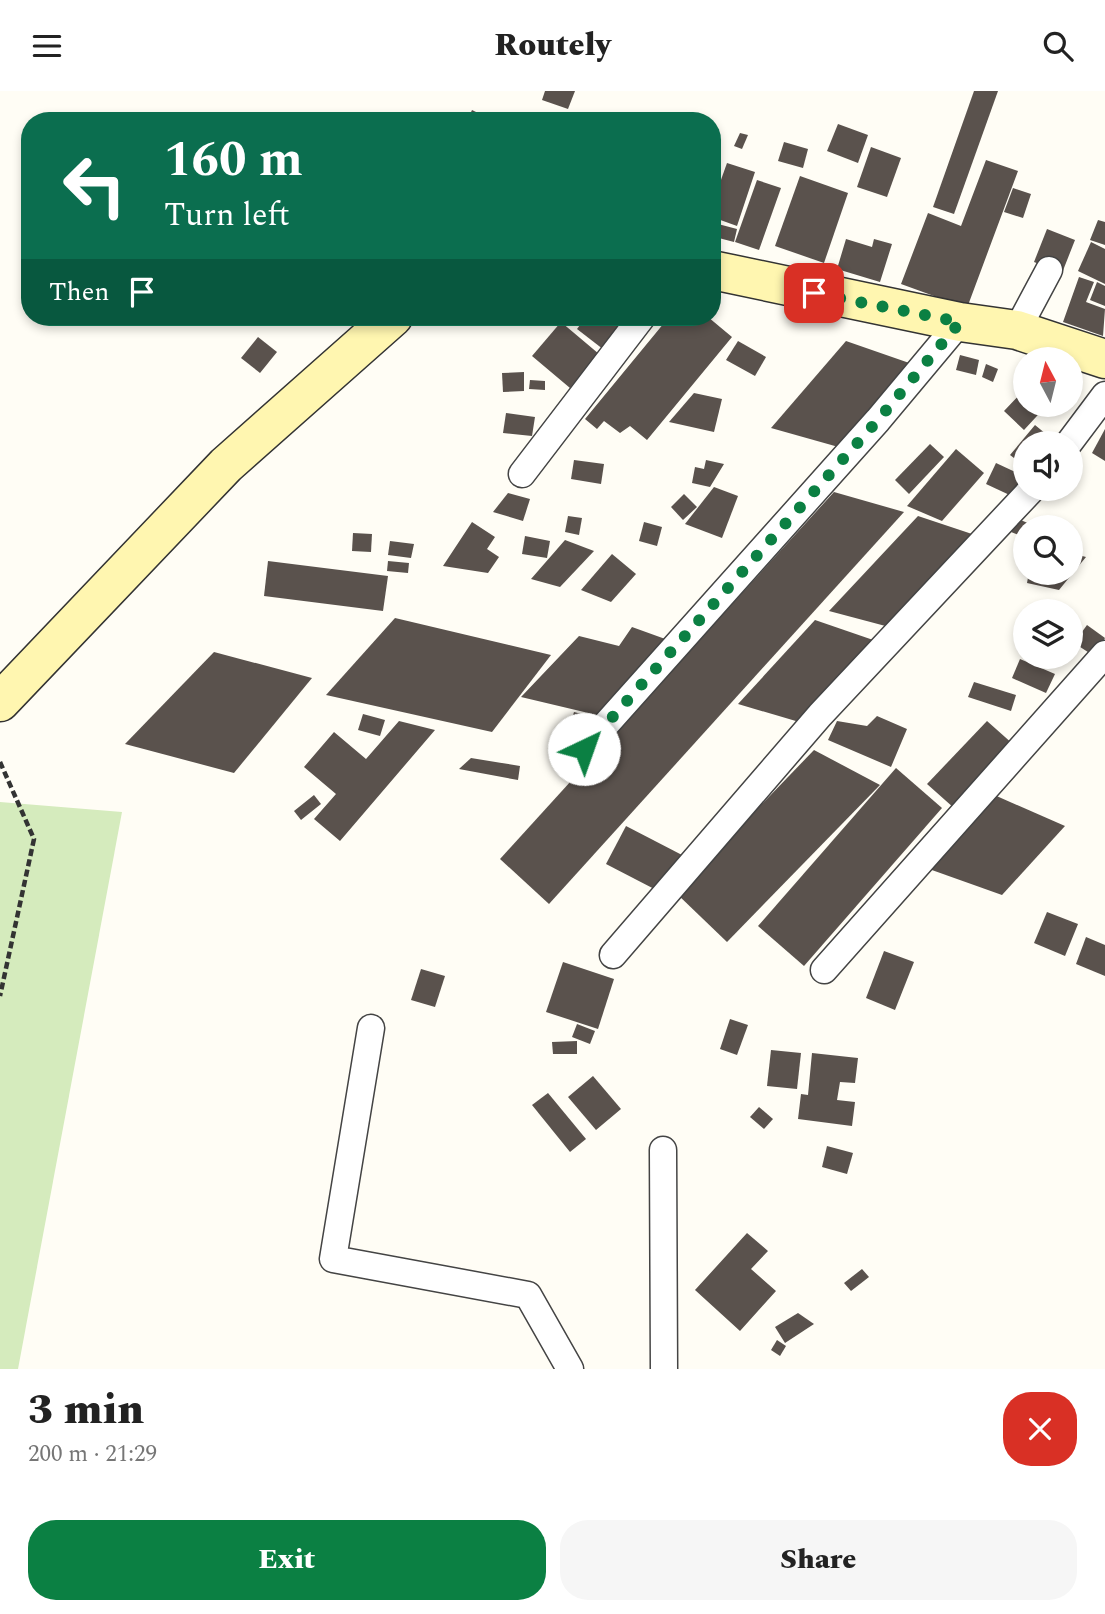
<!DOCTYPE html>
<html lang="en">
<head>
<meta charset="utf-8">
<style>
  :root { --surface:#fff; --page:#f6f6f6; --text:#222; --muted:#767676; --accent:#0b8043 }
  body { margin:0; font-family:Spectral,serif; background:var(--page); color:var(--text); height:100vh; display:flex; flex-direction:column; font-size:26px; white-space:nowrap }
  * { box-sizing:border-box; margin:0 }
  p { font-size:23px; color:var(--muted) }
  .icon { flex:none; width:38px; height:38px; fill:none; stroke:currentColor; stroke-width:2; stroke-linecap:round; stroke-linejoin:round }
  .map { position:relative; height:1278px; overflow:hidden }
  .panel { display:flex; flex-direction:column; background:var(--surface); flex:1 }
  .panel>* { flex:none }
  .guide { position:absolute; left:21px; top:21px; width:700px; height:214px; border-radius:28px; box-shadow:0 4px 10px #0003; background:#0b6e4f; color:#fff; overflow:hidden }
  .needle { width:46px; rotate:353deg }
  .tools { position:absolute; left:1013px; top:256px; display:grid; gap:14px }
  .tools a { display:grid; place-items:center; width:70px; height:70px; border-radius:50%; background:var(--surface); box-shadow:0 4px 10px #0003; font-size:35px }
  .pin { position:absolute; display:grid; place-items:center; width:60px; height:60px; color:#fff; margin:-30px; border-radius:14px; box-shadow:0 4px 10px #0006 }
  .me { position:absolute; width:77px; margin:-38px; rotate:42deg; stroke-linejoin:round; filter:drop-shadow(0 0 5px #0008) }
  .turn { display:flex; align-items:center; gap:24px; height:147px; padding:0 28px; font-size:32px }
  .turn .icon { width:91px; height:91px; stroke-width:2.5 }
  .turn b { display:block; font-size:49px; line-height:60px }
  .then { display:flex; align-items:center; height:66px; padding:0 28px; background:#0003; gap:14px; font-size:26px }
  .round { display:grid; place-items:center; flex:none; width:74px; height:74px; border-radius:28px; background:var(--page) }
  .head { display:flex; align-items:center; justify-content:space-between; height:119px; padding:0 28px }
  h1 { font-size:42px; font-weight:800; line-height:52px }
  .primary-button { display:flex; gap:14px; margin-top:auto; padding:14px 28px }
  .primary-button a { flex:1; height:80px; border-radius:28px; background:var(--accent); color:#fff; font-size:28px; font-weight:800; line-height:80px; text-align:center }
  .primary-button a+a { background:var(--page); color:var(--text) }
  header { display:flex; justify-content:space-between; align-items:center; height:91px; padding:0 28px; background:var(--surface); font-size:32px; font-weight:800 }
  .map>svg:first-child { display:block }
  .green { fill:#d5ebbd }
  .building { fill:#5a524d }
  .lines { fill:none; stroke-linecap:round; stroke-linejoin:round }
  .minor-casing { stroke:#444; stroke-width:29 }
  .secondary-casing { stroke:#333; stroke-width:41 }
  .path { stroke:#333; stroke-width:4.5; stroke-dasharray:7 3.5; stroke-linecap:butt }
  .minor { stroke:#fff; stroke-width:26 }
  .secondary { stroke:#fff6b0; stroke-width:38 }
  .route { stroke:#0b8043; stroke-width:12; stroke-dasharray:0 21.6 }
</style>
</head>
<body>
<header><svg class="icon" aria-label="menu" viewBox="0 0 24 24"><path d="M4 6h16M4 12h16M4 18h16"/></svg>Routely<svg class="icon" aria-label="search" viewBox="0 0 24 24"><circle cx="10" cy="10" r="6"/><path d="M15 15l6 6"/></svg></header>
<div class="map">
<svg width="1105" height="1278" viewBox="0 0 1105 1278">
  <rect width="100%" height="100%" fill="#fffdf5"/>
  <polygon class="green" points="0,711 122,721 18,1278 0,1278"/>
  <g class="building">
    <polygon points="545,0 575,0 568,18 542,9"/>
    <polygon points="974,0 998,0 954,123 933,116"/>
    <polygon points="472,19 490,28 489,30 467,30"/>
    <polygon points="838,33 868,44 858,72 827,60"/>
    <polygon points="740,42 748,44 742,58 734,55"/>
    <polygon points="784,51 808,58 803,77 778,70"/>
    <polygon points="871,56 901,67 887,106 857,96"/>
    <polygon points="986,69 1018,80 967,217 901,193 928,122 961,135"/>
    <polygon points="727,72 755,81 737,135 712,126 712,114"/>
    <polygon points="800,85 848,102 824,172 775,155"/>
    <polygon points="757,89 781,97 759,159 735,151"/>
    <polygon points="1013,97 1031,103 1023,127 1004,121"/>
    <polygon points="1098,129 1105,131 1105,154 1090,149"/>
    <polygon points="718,133 737,138 734,151 715,146"/>
    <polygon points="1047,138 1075,149 1062,182 1034,171"/>
    <polygon points="846,148 872,156 874,148 892,153 880,191 837,178"/>
    <polygon points="1091,151 1105,158 1105,193 1078,180"/>
    <polygon points="1079,186 1094,191 1086,211 1105,218 1103,245 1063,231"/>
    <polygon points="1097,191 1105,195 1105,215 1090,209"/>
    <polygon points="586,226 635,226 608,262 577,238"/>
    <polygon points="669,226 708,226 732,246 647,349 630,335 620,342 604,330 597,338 585,328"/>
    <polygon points="561,231 599,263 570,297 532,265"/>
    <polygon points="258,246 277,261 260,282 241,267"/>
    <polygon points="738,250 766,266 755,285 726,269"/>
    <polygon points="846,250 915,274 842,357 771,337"/>
    <polygon points="960,264 979,269 976,284 956,279"/>
    <polygon points="986,273 998,278 993,291 982,286"/>
    <polygon points="524,281 524,300 503,301 502,282"/>
    <polygon points="530,289 545,290 545,299 529,298"/>
    <polygon points="1026,297 1026,313 1048,313 1024,339 1004,320"/>
    <polygon points="694,302 722,308 714,341 669,331"/>
    <polygon points="506,322 535,326 532,345 503,342"/>
    <polygon points="1035,334 1057,352 1026,352 1026,376 1010,364"/>
    <polygon points="1105,338 1105,370 1092,362"/>
    <polygon points="930,353 944,366 909,403 895,389"/>
    <polygon points="956,358 984,382 942,430 907,415"/>
    <polygon points="574,369 604,373 601,393 571,388"/>
    <polygon points="706,369 724,373 710,396 692,392 695,376 704,378"/>
    <polygon points="996,372 1026,386 1016,407 986,393"/>
    <polygon points="714,396 738,405 722,447 685,433"/>
    <polygon points="834,401 904,421 549,813 500,768"/>
    <polygon points="508,402 530,408 523,430 493,421"/>
    <polygon points="684,403 697,416 683,429 671,416"/>
    <polygon points="568,425 582,427 579,444 565,441"/>
    <polygon points="918,425 972,443 893,537 829,520"/>
    <polygon points="1016,427 1037,436 1026,436 1026,447 1011,441"/>
    <polygon points="472,431 495,446 487,458 499,466 488,482 443,475"/>
    <polygon points="644,431 662,436 657,455 639,450"/>
    <polygon points="353,442 372,443 371,461 352,460"/>
    <polygon points="525,445 550,450 547,467 522,463"/>
    <polygon points="565,449 594,460 560,496 531,488"/>
    <polygon points="390,450 414,453 411,467 388,464"/>
    <polygon points="1071,462 1086,466 1059,499 1027,492 1029,481 1071,481"/>
    <polygon points="612,463 636,483 611,511 581,499"/>
    <polygon points="268,470 388,485 383,520 264,505"/>
    <polygon points="388,470 409,472 408,482 387,480"/>
    <polygon points="395,527 551,564 492,641 326,604"/>
    <polygon points="815,529 879,551 806,633 738,613"/>
    <polygon points="1087,534 1105,547 1094,565 1074,552"/>
    <polygon points="632,536 668,549 601,625 521,606 579,545 619,555"/>
    <polygon points="214,561 312,587 234,682 125,653"/>
    <polygon points="1020,568 1055,583 1046,602 1012,587"/>
    <polygon points="974,591 1016,604 1011,620 968,606"/>
    <polygon points="574,621 600,628 592,639 570,634"/>
    <polygon points="363,623 385,629 380,645 358,639"/>
    <polygon points="877,625 907,638 891,676 828,649 837,630 867,635"/>
    <polygon points="399,630 435,639 340,750 314,728 336,703 304,676 334,641 366,668"/>
    <polygon points="987,630 1014,654 954,717 927,693"/>
    <polygon points="814,659 880,694 727,851 676,802"/>
    <polygon points="471,667 520,675 518,689 459,678"/>
    <polygon points="896,677 942,717 804,875 758,835"/>
    <polygon points="992,703 1065,735 1002,804 929,778"/>
    <polygon points="314,704 321,713 301,729 294,720"/>
    <polygon points="626,735 682,764 662,802 606,773"/>
    <polygon points="1047,821 1078,833 1065,865 1034,852"/>
    <polygon points="1086,846 1105,854 1105,885 1076,873"/>
    <polygon points="884,860 914,871 895,919 866,907"/>
    <polygon points="563,871 614,888 598,938 546,921"/>
    <polygon points="421,878 445,885 435,916 411,909"/>
    <polygon points="730,928 748,934 737,964 720,958"/>
    <polygon points="577,933 595,940 590,953 572,946"/>
    <polygon points="577,950 577,963 553,963 552,951"/>
    <polygon points="771,959 801,962 797,998 767,995"/>
    <polygon points="812,962 858,967 855,992 840,991 837,1009 855,1011 852,1035 798,1028 801,1003 808,1004"/>
    <polygon points="593,985 621,1018 596,1039 568,1006"/>
    <polygon points="548,1002 586,1048 570,1061 532,1014"/>
    <polygon points="759,1016 773,1028 764,1038 750,1026"/>
    <polygon points="827,1055 853,1062 847,1083 822,1076"/>
    <polygon points="747,1142 768,1160 751,1178 776,1200 740,1240 695,1199"/>
    <polygon points="862,1178 869,1186 851,1200 844,1192"/>
    <polygon points="798,1222 814,1233 785,1252 775,1236"/>
    <polygon points="777,1249 786,1255 780,1265 771,1259"/>
  </g>
  <g class="lines">
    <g class="minor-casing">
      <g id="minor">
        <polyline points="1017,239 1049,179"/>
        <polyline points="1069,352 1105,304"/>
        <polyline points="522,383 642,226"/>
        <polyline points="584,658 878,329 960,231"/>
        <polyline points="613,864 820,624 1033,397"/>
        <polyline points="824,879 1105,563"/>
        <polyline points="371,937 333,1168 528,1204 570,1278"/>
        <polyline points="663,1059 664,1278"/>
      </g>
    </g>
    <g class="secondary-casing">
      <g id="secondary">
        <polyline points="712,179 960,231 1017,239 1105,268"/>
        <polyline points="0,611 226,374 393,226"/>
      </g>
    </g>
    <polyline class="path" points="0,671 34,748 0,905"/>
    <use href="#minor" class="minor"/>
    <use href="#secondary" class="secondary"/>
  </g>
  <g class="lines">
    <polyline class="route" points="584,658 878,329 960,231 814,202"/>
  </g>
</svg>
<div class="tools">
<a><svg class="needle" viewBox="-14 -14 28 28"><path d="M0-13l5 13h-10z" fill="#e53935"/><path d="M0 13l5-13h-10z" fill="#767676"/></svg></a>
<a><svg class="icon" aria-label="sound" viewBox="0 0 24 24"><path d="M4 9h4l5-4v14l-5-4H4zM17 9q2 3 0 6"/></svg></a>
<a><svg class="icon" aria-label="search" viewBox="0 0 24 24"><circle cx="10" cy="10" r="6"/><path d="M15 15l6 6"/></svg></a>
<a><svg class="icon" aria-label="layers" viewBox="0 0 24 24"><path d="M12 4l9 5-9 5-9-5zM3 14l9 5 9-5"/></svg></a>
</div>
<div class="pin" style="left:814px;top:202px;background:#d93025"><svg class="icon" aria-label="arrive" viewBox="0 0 24 24"><path d="M6 21V4h12l-3 4 3 4H6"/></svg></div>
<svg class="me" style="left:584px;top:658px" viewBox="-20 -20 40 40"><circle r="19" fill="#fff"/><path d="M0-13L10 11 0 6-10 11z" fill="#0b8043"/></svg>
<div class="guide">
<div class="turn"><svg class="icon" aria-label="left" viewBox="0 0 24 24"><path d="M17 20v-9H6M10 6l-5 5 5 5"/></svg><div><b>160 m</b>Turn left</div></div>
<div class="then">Then<svg class="icon" aria-label="arrive" viewBox="0 0 24 24"><path d="M6 21V4h12l-3 4 3 4H6"/></svg></div>
</div>
</div>
<section class="panel">
<div class="head"><div><h1>3 min</h1><p>200 m · 21:29</p></div><a class="round" style="background:#d93025;color:#fff"><svg class="icon" aria-label="close" viewBox="0 0 24 24"><path d="M6 6l12 12M18 6L6 18"/></svg></a></div>
<div class="primary-button"><a>Exit</a><a>Share</a></div>
</section>
</body>
</html>
